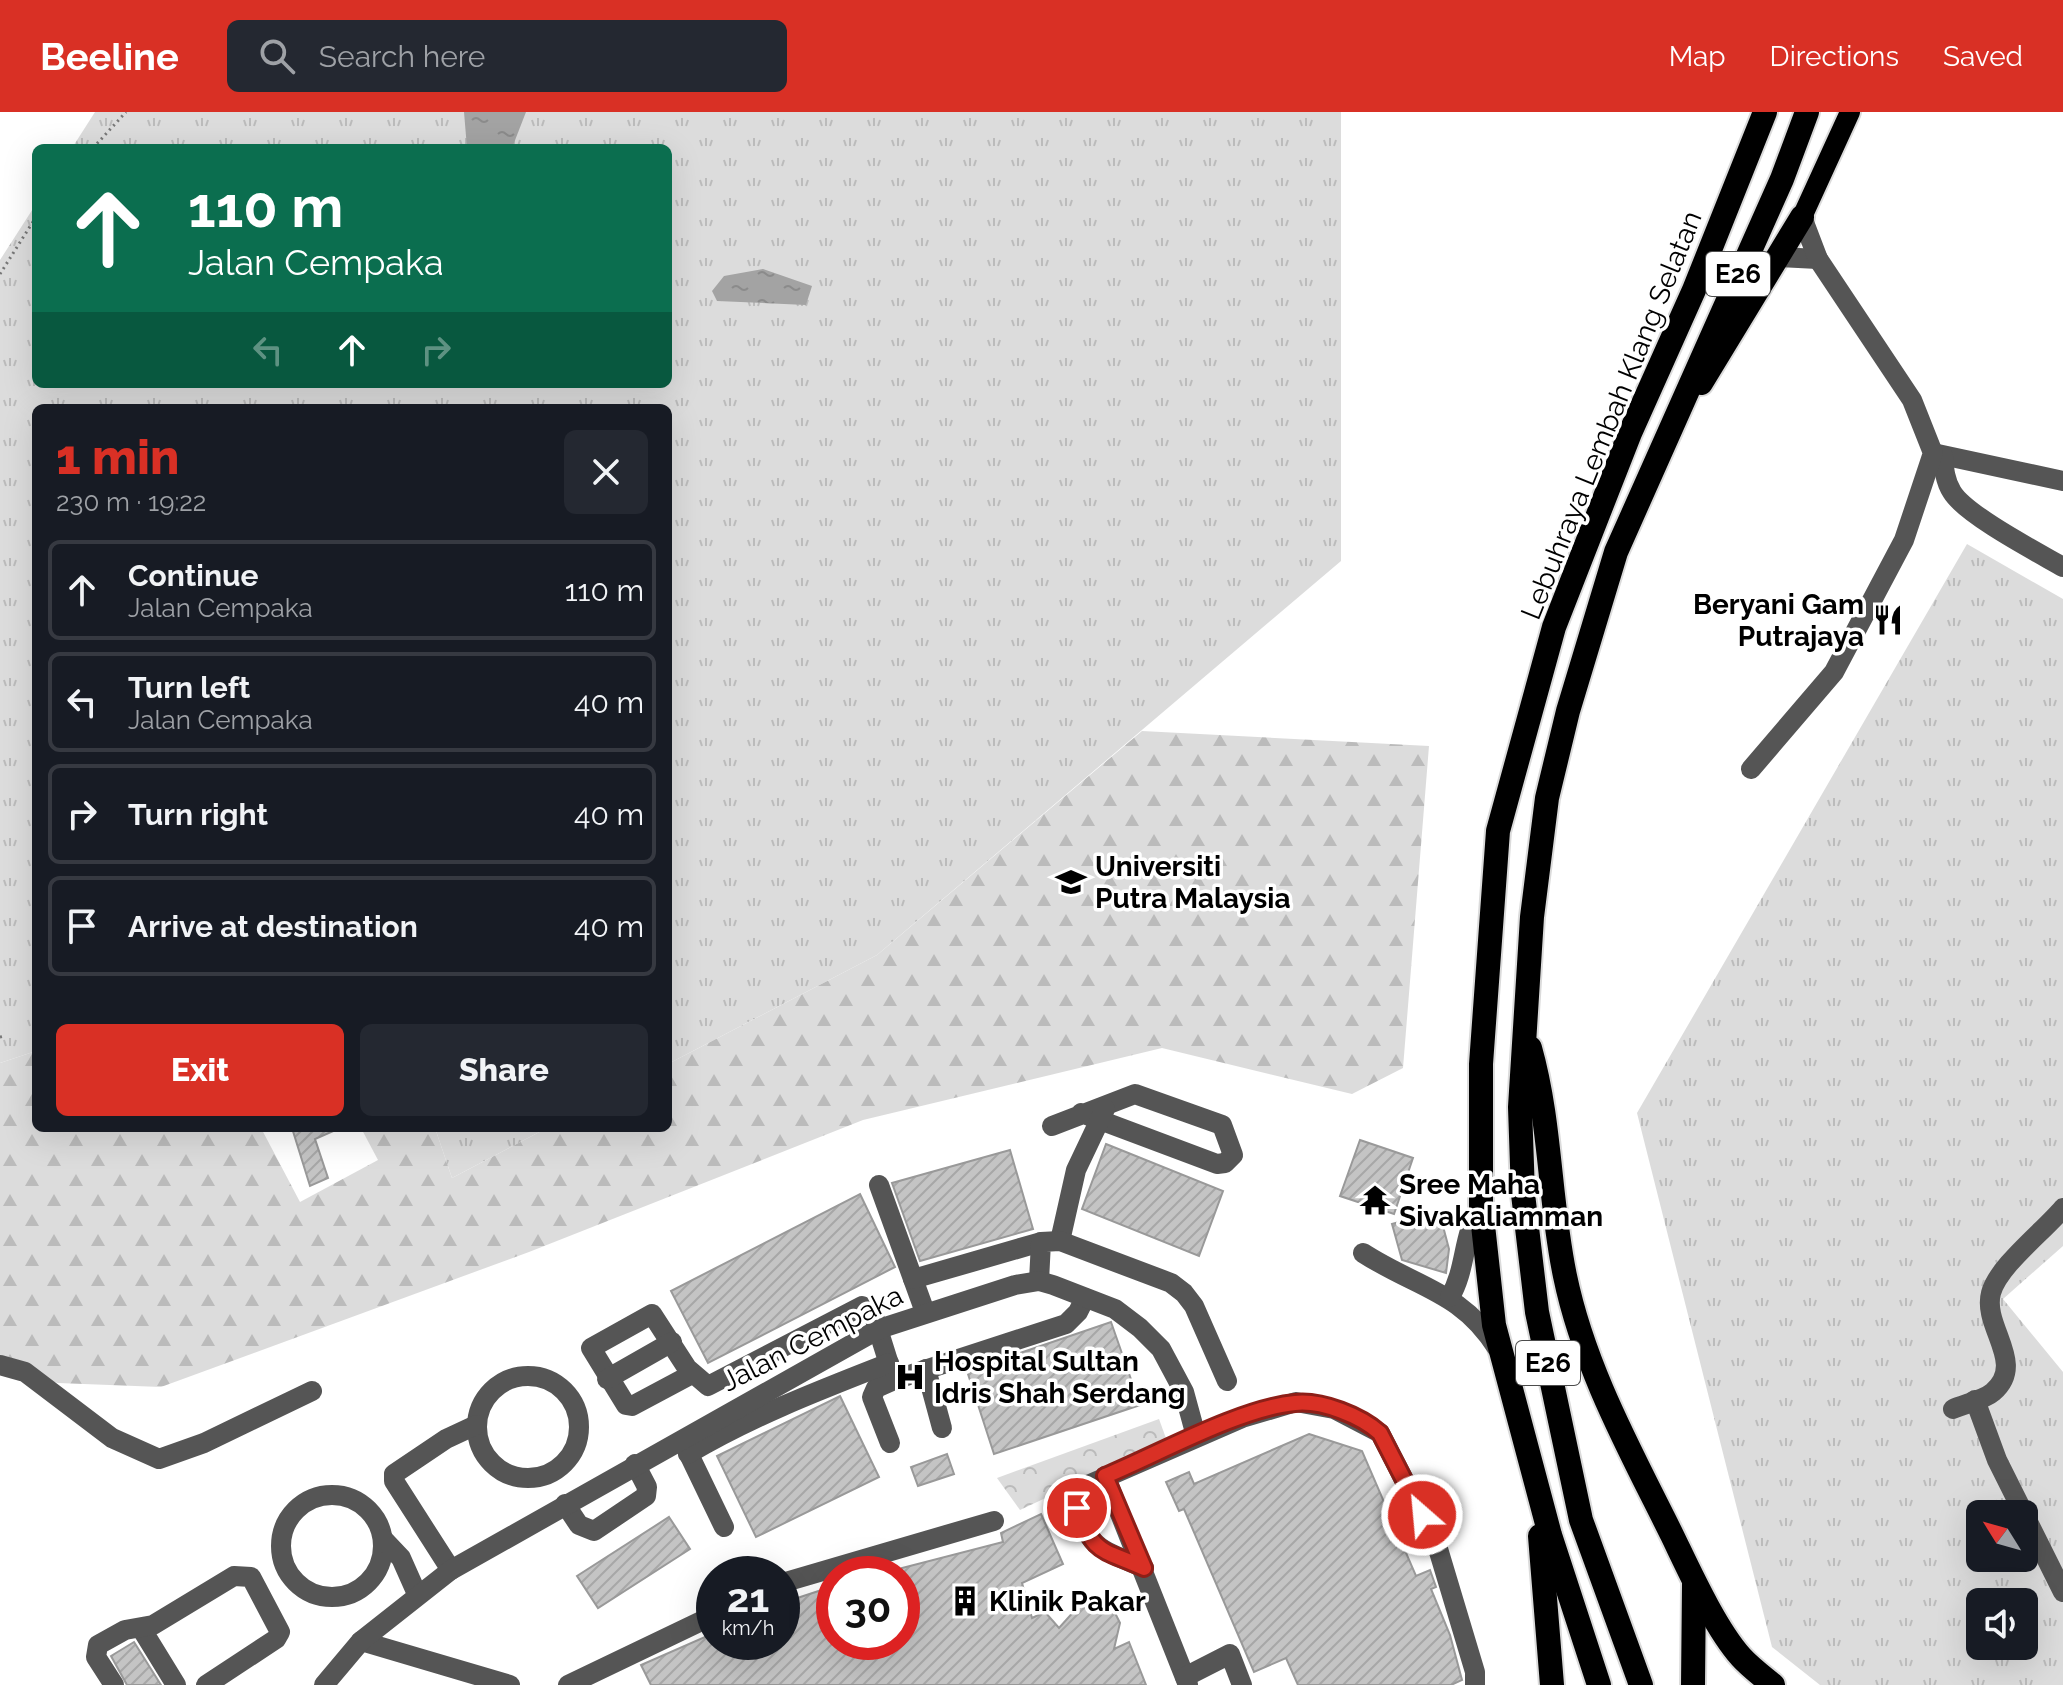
<!DOCTYPE html>
<html lang="en">
<head>
<meta charset="utf-8">
<style>
  :root { --surface:#171b24; --page:#242831; --text:#f1f3f6; --muted:#9ea1a6; --line:#363941; --accent:#d93025 }
  body { margin:0; font-family:Raleway,sans-serif; background:var(--page); color:var(--text); height:100vh; display:flex; flex-direction:column; font-size:30px; white-space:nowrap }
  * { box-sizing:border-box; margin:0 }
  p { font-size:26px; color:var(--muted) }
  .icon { flex:none; width:44px; height:44px; fill:none; stroke:currentColor; stroke-width:2; stroke-linecap:round; stroke-linejoin:round }
  .map { position:relative; flex:1; overflow:hidden }
  .side { position:absolute; left:32px; top:292px; width:640px; height:728px; display:flex; flex-direction:column; background:var(--surface); border-radius:12px; box-shadow:0 8px 32px #0002 }
  .side>* { flex:none }
  .hud { position:absolute; left:32px; top:32px; width:640px; height:244px; border-radius:12px; box-shadow:0 8px 32px #0002; background:#0b6e4f; color:#fff; overflow:hidden }
  .needle { width:52px; rotate:307deg }
  .tools { position:absolute; left:1966px; top:1388px; display:grid; gap:16px }
  .tools a { display:grid; place-items:center; width:72px; height:72px; border-radius:12px; background:var(--surface); box-shadow:0 8px 32px #0002; font-size:40px }
  .speed { position:absolute; left:696px; top:1444px; display:flex; gap:16px; font-size:40px; font-weight:700; text-align:center }
  .speed>* { display:grid; place-content:center; width:104px; height:104px; border-radius:50%; background:var(--surface); box-shadow:0 8px 32px #0002; line-height:1 }
  .speed small { font-size:20px; font-weight:400 }
  .speed .limit { border:12px solid #d22; background:#fff; color:#111 }
  .pin { position:absolute; display:grid; place-items:center; width:68px; height:68px; color:#fff; margin:-34px; border:4px solid #fff; border-radius:50%; box-shadow:0 2px 8px #0007 }
  .me { position:absolute; width:88px; margin:-44px; rotate:333deg; stroke-linejoin:round; filter:drop-shadow(0 0 6px #0008) }
  .turn { display:flex; align-items:center; gap:28px; height:168px; padding:0 24px; font-size:36px }
  .turn .icon { width:104px; height:104px; stroke-width:2.5 }
  .turn b { display:block; font-size:56px; line-height:68px }
  .lanes { display:flex; align-items:center; height:76px; padding:0 24px; background:#0003; justify-content:center; gap:40px; direction:ltr }
  .lanes .off { opacity:.35 }
  .round { display:grid; place-items:center; flex:none; width:84px; height:84px; border-radius:12px; background:var(--page) }
  .overview { display:flex; align-items:center; justify-content:space-between; height:136px; padding:0 24px }
  h1 { font-size:48px; font-weight:800; line-height:60px; color:var(--accent) }
  .button { display:flex; gap:16px; margin-top:auto; padding:16px 24px }
  .button a { flex:1; height:92px; border-radius:12px; background:var(--accent); color:#fff; font-size:32px; font-weight:800; line-height:92px; text-align:center }
  .button a+a { background:var(--page); color:var(--text) }
  ul { padding:0; list-style:none }
  li { display:flex; align-items:center; gap:24px; height:100px; margin:0 16px 12px; padding:0 8px; border:4px solid var(--line); border-radius:12px }
  li div { flex:1 }
  li b { display:block; font-size:30px }
  li em { font-style:normal }
  header { display:flex; align-items:center; gap:48px; box-sizing:border-box; height:112px; padding:0 40px; background:var(--accent); color:#fff }
  header strong { font-size:38px }
  nav { display:flex; gap:44px; margin-inline-start:auto; font-size:28px }
  .search { width:560px; height:72px; background:var(--page); display:flex; align-items:center; gap:20px; box-sizing:border-box; padding:0 28px; border-radius:12px; color:var(--muted); font-size:30px }
  .map>svg:first-child { display:block }
  .grass { fill:url(#grass-tufts); fill-rule:evenodd }
  .forest { fill:url(#forest-firs) }
  .park { fill:url(#park-crowns) }
  .water { fill:url(#water-ripples) }
  .building { fill:url(#building-hatch); stroke:#999; stroke-width:2 }
  .lines { fill:none; stroke-linecap:round; stroke-linejoin:round }
  .major-casing { stroke:#dbdbdb; stroke-width:24 }
  .highway-casing { stroke:#dbdbdb; stroke-width:28 }
  .path { stroke:#777; stroke-width:3; stroke-dasharray:2 4; stroke-linecap:butt }
  .minor { stroke:#555; stroke-width:20 }
  .major { stroke:#000; stroke-width:20 }
  .highway { stroke:#000; stroke-width:24 }
  .route-casing { stroke:#8d1f18; stroke-width:20 }
  .route { stroke:#d93025; stroke-width:14 }
  .labels { text-anchor:middle; stroke-width:7; stroke-linejoin:round; paint-order:stroke }
  .shield { fill:#fff; stroke:#4c4c4c; stroke-width:2 }
  .shield-label { font-size:26px; font-weight:bold; fill:#000 }
  .street-label { font-size:28px; fill:#000; stroke:#fff }
  .poi-label { font-size:28px; font-weight:bold; fill:#000; stroke:#fff; text-anchor:start }
</style>
</head>
<body>
<header>
<strong>Beeline</strong>
<div class="search"><svg class="icon" aria-label="search" viewBox="0 0 24 24"><circle cx="10" cy="10" r="6"/><path d="M15 15l6 6"/></svg>Search here</div>
<nav><a>Map</a><a>Directions</a><a>Saved</a></nav>
</header>
<div class="map">
<svg width="2063" height="1573" viewBox="0 0 2063 1573">
  <defs>
    <pattern id="grass-tufts" width="24" height="20" patternUnits="userSpaceOnUse" patternTransform="scale(2)"><rect width="24" height="20" fill="#dcdcdc"/><path d="M3 7l-1-3M5 7V3M7 7l1-3M15 17l-1-3M17 17v-4M19 17l1-3" fill="none" stroke="#bbb"/></pattern>
    <pattern id="forest-firs" width="22" height="20" patternUnits="userSpaceOnUse" patternTransform="scale(2)"><rect width="22" height="20" fill="#dcdcdc"/><path d="M5 1l3.5 6h-7zM16 11l3.5 6h-7z" fill="#bbb"/></pattern>
    <pattern id="park-crowns" width="20" height="18" patternUnits="userSpaceOnUse" patternTransform="scale(2)"><rect width="20" height="18" fill="#dcdcdc"/><path d="M2 6a3 3 0 1 1 6 0M12 15a3 3 0 1 1 6 0" fill="none" stroke="#bbb"/></pattern>
    <pattern id="water-ripples" width="26" height="14" patternUnits="userSpaceOnUse" patternTransform="scale(2)"><rect width="26" height="14" fill="#a3a3a3"/><path d="M2 4q2-2 4 0t4 0M15 11q2-2 4 0t4 0" fill="none" stroke="#8b8b8b"/></pattern>
    <pattern id="building-hatch" width="6" height="6" patternUnits="userSpaceOnUse" patternTransform="scale(2)"><rect width="6" height="6" fill="#c4c4c4"/><path d="M-1 1l2-2M0 6l6-6M5 7l2-2" fill="none" stroke="#a7a7a7"/></pattern>
  </defs>
  <rect width="100%" height="100%" fill="#fff"/>
  <g class="grass">
    <polygon points="95,0 1341,0 1341,449 877,843 668,952 668,296 36,296 36,939 0,951 0,148 36,92 36,272 668,272 668,36 72,36"/>
    <path d="M1967,432L2063,487V1134L2003,1187L2063,1260V1573H1820L1772,1535L1637,1001ZM1980,1402H2024V1446H1980ZM1980,1490H2024V1534H1980Z"/>
    <polygon points="435,1016 547,1016 452,1066"/>
  </g>
  <polygon class="forest" points="1142,619 1429,634 1403,956 1352,982 1162,936 863,1008 529,1140 161,1275 58,1271 0,1258 0,951 36,939 36,1016 261,1016 300,1090 378,1048 361,1016 435,1016 452,1066 547,1016 668,1016 668,952 877,843"/>
  <polygon class="park" points="1159,1307 1167,1329 1020,1398 997,1366"/>
  <g class="water">
    <polygon points="464,0 526,0 512,36 467,36"/>
    <polygon points="763,157 812,174 806,193 717,189 712,179 724,164"/>
  </g>
  <g class="building">
    <polygon points="292,1016 340,1016 315,1027 328,1066 310,1074"/>
    <polygon points="1360,1028 1413,1046 1394,1102 1340,1084"/>
    <polygon points="1106,1032 1223,1079 1199,1144 1082,1097"/>
    <polygon points="1010,1038 1033,1117 920,1149 892,1071"/>
    <polygon points="860,1082 895,1155 708,1251 671,1179"/>
    <polygon points="1439,1099 1449,1137 1446,1161 1402,1148 1392,1112"/>
    <polygon points="1111,1210 1140,1293 994,1342 967,1259"/>
    <polygon points="840,1284 879,1365 756,1425 717,1344"/>
    <polygon points="1309,1322 1362,1339 1416,1464 1430,1458 1436,1475 1431,1477 1450,1523 1462,1568 1451,1573 1298,1573 1286,1546 1254,1560 1184,1397 1179,1399 1166,1370 1189,1360 1194,1372"/>
    <polygon points="947,1342 954,1362 918,1374 911,1355"/>
    <polygon points="1041,1402 1063,1452 1022,1471 1032,1506 1045,1500 1059,1516 1085,1487 1096,1486 1110,1491 1120,1511 1114,1537 1129,1530 1146,1573 651,1573 641,1553 714,1521 714,1530 782,1530 782,1491 834,1474 834,1530 902,1530 902,1456 1003,1430 1001,1421"/>
    <polygon points="669,1405 690,1437 598,1496 577,1464"/>
    <polygon points="134,1530 161,1573 127,1573 111,1544"/>
  </g>
  <g class="lines">
    <g class="major-casing">
      <polyline id="major" points="1802,105 1850,0"/>
    </g>
    <g class="highway-casing">
      <g id="highway">
        <polyline points="1701,271 1802,105"/>
        <path d="M1530,936C1551,1010 1549,1088 1565,1164C1584,1256 1631,1340 1672,1423C1689,1458 1715,1516 1741,1545C1750,1555 1762,1564 1773,1573"/>
        <polyline points="1540,1424 1552,1573"/>
        <polyline points="1599,1573 1550,1423 1494,1213 1481,1095 1481,952 1498,719 1554,515 1630,321 1694,178 1765,0"/>
        <polyline points="1641,1573 1581,1408 1537,1200 1523,1082 1520,995 1532,805 1547,686 1568,599 1616,440 1782,67 1807,0"/>
        <polyline points="1693,1573 1694,1472"/>
      </g>
    </g>
    <g class="path">
      <polyline points="93,36 126,0"/>
      <polyline points="0,162 36,105"/>
      <polyline points="0,925 5,924"/>
    </g>
    <g class="minor">
      <polyline points="1779,145 1818,147"/>
      <polyline points="1933,341 2063,369"/>
      <path d="M1943,344C1944,357 1945,369 1952,380C1966,403 2037,440 2063,455"/>
      <polyline points="1751,657 1834,560 1904,428 1933,341 1912,288 1818,147 1802,105"/>
      <polyline points="1052,1014 1135,982 1222,1013 1233,1043 1225,1051 1217,1052 1081,1001"/>
      <polyline points="879,1073 925,1200"/>
      <polyline points="1060,1129 1076,1058 1105,997"/>
      <path d="M1363,1141C1417,1176 1461,1179 1497,1236"/>
      <polyline points="913,1167 1041,1130"/>
      <polyline points="1039,1169 1041,1130 1060,1129 1171,1171 1184,1181 1194,1194 1227,1269"/>
      <path d="M1450,1185C1467,1156 1462,1123 1481,1095"/>
      <polyline points="0,1253 25,1260 112,1326 159,1347 204,1331 312,1279"/>
      <polyline points="926,1257 942,1316"/>
      <polyline points="692,1262 632,1294 626,1293 591,1236 652,1202 687,1256 708,1274 862,1194 872,1198 894,1268 1066,1212 1078,1200 1085,1186"/>
      <circle cx="528" cy="1315" r="51"/>
      <polyline points="607,1267 672,1230"/>
      <polyline points="1975,1288 1997,1348 2063,1480"/>
      <path d="M1953,1297C1964,1292 1984,1288 1993,1280C2027,1251 1982,1215 1991,1181C1998,1154 2044,1119 2063,1096"/>
      <polyline points="683,1330 724,1415"/>
      <polyline points="890,1331 872,1285 876,1276 894,1268"/>
      <path d="M688,1342C752,1304 820,1278 889,1251"/>
      <polyline points="1105,1364 1188,1573"/>
      <circle cx="332" cy="1434" r="51"/>
      <polyline points="565,1392 579,1413 594,1419 646,1384 647,1375 635,1352"/>
      <polyline points="383,1427 401,1446 417,1482"/>
      <path d="M1144,1456C1091,1433 1090,1437 1072,1380L1242,1306L1296,1290L1334,1297L1380,1321L1436,1430L1475,1560V1573"/>
      <polyline points="451,1458 394,1369 394,1362 446,1327 476,1313"/>
      <polyline points="782,1471 994,1409"/>
      <polyline points="141,1516 176,1573"/>
      <polyline points="361,1529 510,1573"/>
      <polyline points="1185,1565 1230,1542 1242,1573"/>
      <polyline points="114,1573 96,1545 98,1533 125,1518 153,1513 234,1464 251,1465 280,1520 276,1527 206,1573"/>
      <polyline points="324,1573 361,1529 451,1458 879,1217 1015,1173 1039,1169 1053,1173 1115,1197 1140,1216 1161,1237 1184,1280 1196,1324"/>
      <polyline points="568,1573 714,1503"/>
    </g>
    <use href="#major" class="major"/>
    <use href="#highway" class="highway"/>
  </g>
  <g class="lines">
    <g class="route-casing">
      <path id="route" d="M1077,1396C1095,1444 1100,1436 1144,1456L1105,1364C1158,1342 1240,1296 1295,1291C1322,1288 1361,1304 1380,1321L1422,1403"/>
    </g>
    <use href="#route" class="route"/>
  </g>
  <defs>
    <g id="restaurant-bare" transform="scale(2.4)"><path d="M-5-6h1v4h1v-4h1v4h1v-4h1v5L-1.5 .5V6h-2V.5L-5-1ZM5-6V6H3V1.5H1.5Q1.5-4 5-6Z" fill="#000" stroke="#fff" stroke-width="2.5" paint-order="stroke"/></g>
    <g id="university-bare" transform="scale(2.4)"><path d="M0-5L7-2L0 1L-7-2ZM-4 1L0 2.5L4 1V4Q0 6-4 4Z" fill="#000" stroke="#fff" stroke-width="2.5" paint-order="stroke"/></g>
    <g id="temple-bare" transform="scale(2.4)"><path d="M0-6L5-2H3V0L6.5 2.5H4V6H1.5V3h-3V6H-4V2.5H-6.5L-3 0V-2H-5Z" fill="#000" stroke="#fff" stroke-width="2.5" paint-order="stroke"/></g>
    <g id="hospital-bare" transform="scale(2.4)"><path d="M-5-5h3v3.5h4V-5h3V5h-3V1.5h-4V5h-3Z" fill="#000" stroke="#fff" stroke-width="2.5" paint-order="stroke"/></g>
    <g id="building-bare" transform="scale(2.4)"><path d="M-4-6H4V6H1V3H-1V6H-4ZM-2.5-4.3h1.7v1.8h-1.7ZM.8-4.3h1.7v1.8H.8ZM-2.5-1h1.7V.8h-1.7ZM.8-1h1.7V.8H.8Z" fill="#000" stroke="#fff" stroke-width="2.5" paint-order="stroke"/></g>
  </defs>
  <g fill-rule="evenodd">
    <use href="#restaurant-bare" x="1888" y="508"/>
    <use href="#university-bare" x="1071" y="770"/>
    <use href="#temple-bare" x="1375" y="1088"/>
    <use href="#hospital-bare" x="910" y="1265"/>
    <use href="#building-bare" x="965" y="1489"/>
  </g>
  <g class="labels">
    <g class="shield">
      <rect x="1706" y="140" width="64" height="44" rx="6"/>
      <rect x="1516" y="1229" width="64" height="44" rx="6"/>
    </g>
    <g class="shield-label">
      <text x="1738" y="171">E26</text>
      <text x="1548" y="1260">E26</text>
    </g>
    <g class="street-label">
      <text transform="translate(1611 303) rotate(-68)" y="10">Lebuhraya Lembah Klang Selatan</text>
      <text transform="translate(812 1226) rotate(-27)" y="10">Jalan Cempaka</text>
    </g>
    <g class="poi-label">
      <text x="1864" y="502" text-anchor="end">Beryani Gam<tspan x="1864" dy="32">Putrajaya</tspan></text>
      <text x="1095" y="764">Universiti<tspan x="1095" dy="32">Putra Malaysia</tspan></text>
      <text x="1399" y="1082">Sree Maha<tspan x="1399" dy="32">Sivakaliamman</tspan></text>
      <text x="934" y="1259">Hospital Sultan<tspan x="934" dy="32">Idris Shah Serdang</tspan></text>
      <text x="989" y="1499">Klinik Pakar</text>
    </g>
  </g>
</svg>
<div class="tools">
<a><svg class="needle" viewBox="-14 -14 28 28"><path d="M0-13l5 13h-10z" fill="#e53935"/><path d="M0 13l5-13h-10z" fill="#9ea1a6"/></svg></a>
<a><svg class="icon" aria-label="sound" viewBox="0 0 24 24"><path d="M4 9h4l5-4v14l-5-4H4zM17 9q2 3 0 6"/></svg></a>
</div>
<div class="speed"><div>21<small>km/h</small></div><div class="limit">30</div></div>
<div class="pin" style="left:1077px;top:1396px;background:#d93025"><svg class="icon" aria-label="arrive" viewBox="0 0 24 24"><path d="M6 21V4h12l-3 4 3 4H6"/></svg></div>
<svg class="me" style="left:1422px;top:1403px" viewBox="-20 -20 40 40"><circle r="17" fill="#d93025" stroke="#fff" stroke-width="3"/><path d="M0-11L8 9 0 5-8 9z" fill="#fff"/></svg>
<div class="hud">
<div class="turn"><svg class="icon" aria-label="ahead" viewBox="0 0 24 24"><path d="M12 20V5M6 11l6-6 6 6"/></svg><div><b>110 m</b>Jalan Cempaka</div></div>
<div class="lanes"><svg class="icon off" aria-label="left" viewBox="0 0 24 24"><path d="M17 20v-9H6M10 6l-5 5 5 5"/></svg><svg class="icon" aria-label="ahead" viewBox="0 0 24 24"><path d="M12 20V5M6 11l6-6 6 6"/></svg><svg class="icon off" aria-label="right" viewBox="0 0 24 24"><path d="M7 20v-9h11M14 6l5 5-5 5"/></svg></div>
</div>
<section class="side">
<div class="overview"><div><h1>1 min</h1><p>230 m · 19:22</p></div><a class="round"><svg class="icon" aria-label="close" viewBox="0 0 24 24"><path d="M6 6l12 12M18 6L6 18"/></svg></a></div>
<ul>
<li><svg class="icon" aria-label="ahead" viewBox="0 0 24 24"><path d="M12 20V5M6 11l6-6 6 6"/></svg><div><b>Continue</b><p>Jalan Cempaka</p></div><em>110 m</em></li>
<li><svg class="icon" aria-label="left" viewBox="0 0 24 24"><path d="M17 20v-9H6M10 6l-5 5 5 5"/></svg><div><b>Turn left</b><p>Jalan Cempaka</p></div><em>40 m</em></li>
<li><svg class="icon" aria-label="right" viewBox="0 0 24 24"><path d="M7 20v-9h11M14 6l5 5-5 5"/></svg><div><b>Turn right</b></div><em>40 m</em></li>
<li><svg class="icon" aria-label="arrive" viewBox="0 0 24 24"><path d="M6 21V4h12l-3 4 3 4H6"/></svg><div><b>Arrive at destination</b></div><em>40 m</em></li>
</ul>
<div class="button"><a>Exit</a><a>Share</a></div>
</section>
</div>
</body>
</html>
